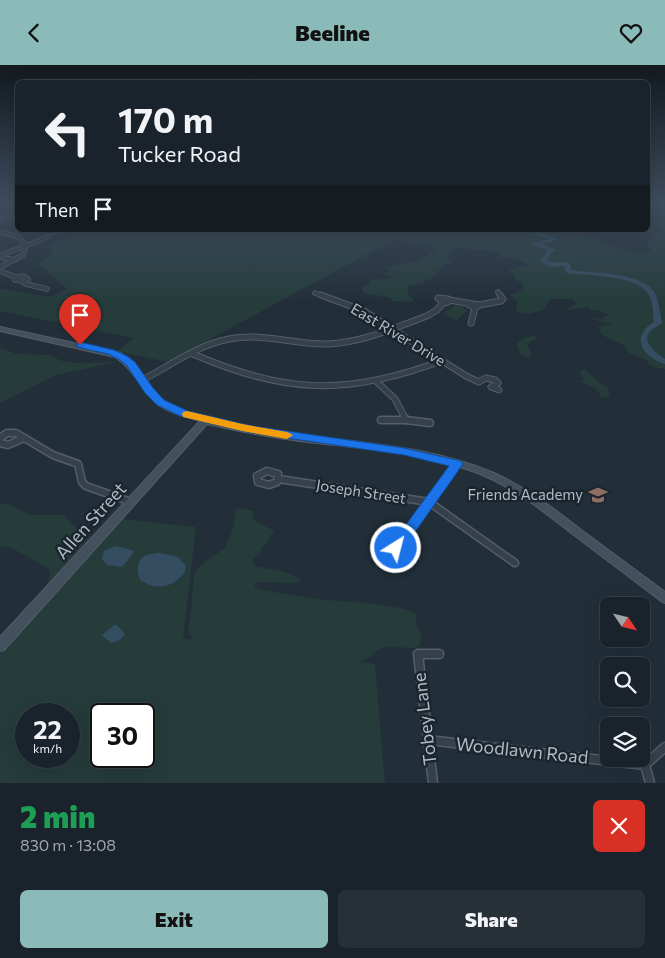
<!DOCTYPE html>
<html lang="en">
<head>
<meta charset="utf-8">
<style>
  :root { --surface:#1a232b; --page:#272f37; --text:#f1f3f6; --muted:#9fa4a9; --line:#384047; --accent:#8bbbb9 }
  body { margin:0; font-family:Commissioner,sans-serif; background:var(--page); color:var(--text); height:100vh; display:flex; flex-direction:column; font-size:19px; white-space:nowrap }
  * { box-sizing:border-box; margin:0 }
  p { font-size:16px; color:var(--muted) }
  .icon { flex:none; width:28px; height:28px; fill:none; stroke:currentColor; stroke-width:2; stroke-linecap:round; stroke-linejoin:round }
  .map { position:relative; height:718px; overflow:hidden }
  .sheet { display:flex; flex-direction:column; background:var(--surface); flex:1 }
  .sheet>* { flex:none }
  .top-card { position:absolute; left:15px; top:15px; width:635px; height:152px; border-radius:8px; box-shadow:0 5px 20px #0002,0 0 0 1px var(--line); background:#1a232b; color:var(--text); overflow:hidden }
  .needle { width:32px; rotate:125deg }
  .fabs { position:absolute; left:600px; top:532px; display:grid; gap:10px }
  .fabs a { display:grid; place-items:center; width:50px; height:50px; border-radius:8px; background:var(--surface); box-shadow:0 5px 20px #0002,0 0 0 1px var(--line); font-size:25px }
  .speed { position:absolute; left:15px; top:638px; display:flex; gap:10px; font-size:25px; font-weight:700; text-align:center }
  .speed>* { display:grid; place-content:center; width:65px; height:65px; border-radius:50%; background:var(--surface); box-shadow:0 5px 20px #0002,0 0 0 1px var(--line); line-height:1 }
  .speed small { font-size:12px; font-weight:400 }
  .speed .limit { border:2px solid #111; border-radius:8px; background:#fff; color:#111 }
  .pin { position:absolute; display:grid; place-items:center; width:42px; height:42px; color:#fff; margin:-51px -21px; border-radius:50% 50% 50% 0; rotate:-45deg; box-shadow:0 0 5px #0007 }
  .pin .icon { rotate:45deg }
  .me { position:absolute; width:55px; margin:-28px; rotate:36deg; stroke-linejoin:round; filter:drop-shadow(0 0 4px #0008) }
  .turn { display:flex; align-items:center; gap:18px; height:105px; padding:0 20px; font-size:22px }
  .turn .icon { width:65px; height:65px; stroke-width:2.5 }
  .turn b { display:block; font-size:35px; line-height:42px }
  .then { display:flex; align-items:center; height:48px; padding:0 20px; background:#0003; gap:10px; font-size:19px }
  .round { display:grid; place-items:center; flex:none; width:52px; height:52px; border-radius:8px; background:var(--page) }
  .summary { display:flex; align-items:center; justify-content:space-between; height:85px; padding:0 20px }
  h1 { font-size:30px; font-weight:800; line-height:38px; color:#1e9e55 }
  .button { display:flex; gap:10px; margin-top:auto; padding:10px 20px }
  .button a { flex:1; height:58px; border-radius:8px; background:var(--accent); color:#111; font-size:20px; font-weight:800; line-height:58px; text-align:center }
  .button a+a { background:var(--page); color:var(--text) }
  header { display:flex; justify-content:space-between; align-items:center; height:65px; padding:0 20px; background:var(--accent); color:#111; font-size:22px; font-weight:800 }
  .map>svg:first-child { display:block }
  .green { fill:#253c3b; fill-rule:evenodd }
  .water { fill:#354d61 }
  .lines { fill:none; stroke-linecap:round; stroke-linejoin:round }
  .river { fill:#354d61; fill-rule:evenodd }
  .street-far3-casing { stroke:#535e67; stroke-width:5.5 }
  .street-far2-casing { stroke:#535e67; stroke-width:7 }
  .street-far1-casing { stroke:#535e67; stroke-width:9 }
  .street-casing { stroke:#535e67; stroke-width:11 }
  .secondary-casing { stroke:#535e67; stroke-width:2 }
  .street-far3 { stroke:#35404a; stroke-width:4 }
  .street-far2 { stroke:#35404a; stroke-width:5 }
  .street-far1 { stroke:#35404a; stroke-width:6 }
  .street { stroke:#35404a; stroke-width:8 }
  .secondary { fill:#43505d; fill-rule:evenodd }
  .route { fill:#1a73e8; stroke:#114b97 }
  .slow { fill:#f59e0b }
  .labels { text-anchor:middle; stroke-width:5; stroke-linejoin:round; paint-order:stroke }
  .street-label { font-size:15px; fill:#b0bbc6; stroke:#1b252e }
  .poi-label { font-size:15px; fill:#b0bbc6; stroke:#1b252e; text-anchor:end }
  .near-street-label { font-size:18px; fill:#b0bbc6; stroke:#1b252e }
</style>
</head>
<body>
<header><svg class="icon" aria-label="back" viewBox="0 0 24 24"><path d="M15 5l-7 7 7 7"/></svg>Beeline<svg class="icon" aria-label="heart" viewBox="0 0 24 24"><path d="M12 20l-8-8c-3-5 5-10 8-4 3-6 11-1 8 4z"/></svg></header>
<div class="map">
<svg width="665" height="718" viewBox="0 0 665 718">
  <rect width="100%" height="100%" fill="#222f39"/>
  <g class="green">
    <path d="M657,140L665,141V304L657,303L649,299L645,294L629,288L623,280L604,271L599,266L601,264L596,261L613,260L587,252L603,254V251H610L601,246L589,245L590,242L565,245L576,239L573,234H551L543,245L528,249L516,247L517,236L510,230L520,226L524,220L515,214L514,209L507,206L528,199L514,193L499,192L497,187L456,182L452,184V188L446,194L455,198L444,200L433,213L422,218L408,221V229L414,235L413,237L392,236L391,233L365,228L362,226V221L369,220L371,215L394,213L384,209L389,206L386,202L416,196L435,185L434,180L392,176L167,297L118,286L133,273L0,246V224L51,232L67,224L38,199L51,190L53,186L49,181L79,165H572L602,177V178C615,182 641,193 653,185L648,182L647,177L661,167L654,154L659,145Z"/>
    <polygon points="455,240 462,241 467,246 456,256 444,248"/>
    <path d="M532,271L538,273L527,279L532,290L529,292C520,292 518,286 517,278L522,274Z"/>
    <polygon points="0,283 17,289 50,290 62,296 74,298 117,297 56,310 0,338"/>
    <path d="M584,304C589,306 590,310 594,313C601,320 612,320 609,332H602L595,323L580,317L585,315L580,308L581,305Z"/>
    <polygon points="0,438 8,439 29,450 63,450 77,463 91,470 91,474 49,521 47,521 50,509 48,503 12,483 0,481"/>
    <path d="M239,443L253,446C252,460 264,459 274,466L267,478L261,482L262,486L252,495L254,501L285,507L301,514L298,517L293,518L258,517L254,521L258,524C281,528 305,533 328,535C348,537 402,539 416,549V559L422,572L419,581C409,586 399,580 387,582C374,583 373,594 359,597L375,599L385,718H0V588L120,454L196,462L183,573L192,575L188,564L191,547L194,509L201,500L225,483L234,461L235,445ZM26,649H69V691H26ZM101,649H144V691H101Z"/>
  </g>
  <g class="water">
    <polygon points="116,481 135,486 122,502 107,500 102,494 104,486"/>
    <path d="M160,488L178,492L186,501L185,507C173,523 156,526 140,515C134,495 141,489 160,488Z"/>
    <polygon points="114,560 117,560 125,569 120,575 111,578 102,570"/>
  </g>
  <g class="lines">
    <g class="river">
      <polygon points="512,165 523,165 520,167"/>
      <path d="M532,165H538V167L559,175L541,179L556,185L550,189L546,195C554,200 563,195 570,199L571,205C592,208 643,207 655,228C659,237 660,248 662,258C658,261 651,264 649,268C642,279 658,289 665,294V299C643,292 629,272 654,257C653,248 653,234 647,227C634,210 588,211 568,208L565,206L564,201L550,202L540,196L548,185L530,179L549,174L534,169Z"/>
    </g>
    <g class="street-far3-casing">
      <g id="street-far3">
        <polyline points="0,155 18,149"/>
        <polyline points="0,167 18,172 26,180"/>
        <polyline points="15,195 3,193 1,190 41,175 57,165"/>
        <polyline points="0,202 23,190 26,180"/>
        <polyline points="0,206 16,212"/>
        <polygon points="24,211 28,214 22,216 15,215 16,212"/>
        <polyline points="22,216 26,219 47,224"/>
        <polyline points="498,227 501,232"/>
        <polyline points="315,228 325,232"/>
      </g>
    </g>
    <g class="street-far2-casing">
      <g id="street-far2">
        <polyline points="321,230 364,246 466,311 479,317 486,313 495,315 498,318 491,322 499,325"/>
        <polygon points="438,233 448,234 448,237 443,238"/>
        <polyline points="449,235 479,240 475,243 466,238"/>
        <polyline points="479,240 501,236 503,234 500,230"/>
        <polyline points="471,258 475,243"/>
        <path d="M193,289C285,329 347,331 441,296"/>
        <path d="M142,315C170,301 197,280 229,274C262,267 295,280 328,279C362,278 396,262 427,251L437,245L443,238"/>
        <polyline points="377,317 395,334 405,353"/>
      </g>
    </g>
    <g class="street-far1-casing">
      <g id="street-far1">
        <polyline points="381,355 406,355 404,352"/>
        <polyline points="406,355 430,358"/>
        <polyline points="0,373 7,368 16,368 53,390 78,399 82,417 86,421 131,437"/>
        <polyline points="0,378 8,380 24,373"/>
        <polygon points="267,406 278,409 277,417 269,420 258,417 257,411"/>
        <polyline points="279,414 429,437 515,498"/>
        <polyline points="396,483 457,399"/>
      </g>
    </g>
    <g class="street-casing">
      <g id="street">
        <polyline points="428,675 645,700"/>
        <polyline points="645,700 665,682"/>
        <polyline points="645,700 650,718"/>
        <polyline points="433,718 418,589 439,589"/>
      </g>
    </g>
    <g class="secondary-casing">
      <path id="secondary" d="M0,262L121,288C138,300 145,318 160,332C173,345 193,350 210,352L212,355C237,360 261,365 287,368C356,378 429,380 494,408C525,422 553,443 580,464C608,485 637,506 665,527V538L661,536C632,514 603,492 574,470C543,446 512,421 475,407C414,385 349,383 285,374C259,370 233,365 207,359L4,585L0,586V572L200,356C187,352 171,349 160,341C142,327 135,305 115,292L0,266Z"/>
    </g>
    <use href="#street-far3" class="street-far3"/>
    <use href="#street-far2" class="street-far2"/>
    <use href="#street-far1" class="street-far1"/>
    <use href="#street" class="street"/>
    <use href="#secondary" class="secondary"/>
  </g>
  <linearGradient id="sky" x2="0" y2="1"><stop stop-color="#131a1f"/><stop offset="0.58" stop-color="#3e4d5f"/><stop offset="1" stop-color="#3e4d5f" stop-opacity="0"/></linearGradient>
  <rect width="665" height="238" fill="url(#sky)"/>
  <polygon class="route" points="80,277 114,285 127,291 135,297 153,323 164,335 188,346 252,361 404,383 461,396 463,399 401,487 396,488 391,487 389,483 391,480 449,401 404,390 252,368 180,351 157,340 145,328 127,301 120,295 108,289 77,282 77,278"/>
  <polygon class="slow" points="187,346 242,359 287,367 293,370 287,374 242,366 183,352 182,349 183,347"/>
  <defs>
    <g id="school-bare" transform="scale(1.5)"><path d="M0-5L7-2L0 1L-7-2ZM-4 1L0 2.5L4 1V4Q0 6-4 4Z" fill="#8d6e63" stroke="#1b252e" stroke-width="2.5" paint-order="stroke"/></g>
  </defs>
  <g fill-rule="evenodd">
    <use href="#school-bare" x="598" y="430"/>
  </g>
  <g class="labels">
    <g class="street-label">
      <text transform="translate(398 270) rotate(31)" y="5">East River Drive</text>
      <text transform="translate(361 427) rotate(9)" y="5">Joseph Street</text>
    </g>
    <g class="poi-label">
      <text x="583" y="435">Friends Academy</text>
    </g>
    <g class="near-street-label">
      <text transform="translate(91 456) rotate(-48)" y="6">Allen Street</text>
      <text transform="translate(425 654) rotate(-97)" y="6">Tobey Lane</text>
      <text transform="translate(522 686) rotate(6)" y="6">Woodlawn Road</text>
    </g>
  </g>
</svg>
<div class="fabs">
<a><svg class="needle" viewBox="-14 -14 28 28"><path d="M0-13l5 13h-10z" fill="#e53935"/><path d="M0 13l5-13h-10z" fill="#9fa4a9"/></svg></a>
<a><svg class="icon" aria-label="search" viewBox="0 0 24 24"><circle cx="10" cy="10" r="6"/><path d="M15 15l6 6"/></svg></a>
<a><svg class="icon" aria-label="layers" viewBox="0 0 24 24"><path d="M12 4l9 5-9 5-9-5zM3 14l9 5 9-5"/></svg></a>
</div>
<div class="speed"><div>22<small>km/h</small></div><div class="limit">30</div></div>
<div class="pin" style="left:80px;top:280px;background:#d93025"><svg class="icon" aria-label="arrive" viewBox="0 0 24 24"><path d="M6 21V4h12l-3 4 3 4H6"/></svg></div>
<svg class="me" style="left:396px;top:483px" viewBox="-20 -20 40 40"><circle r="17" fill="#1a73e8" stroke="#fff" stroke-width="3"/><path d="M0-11L8 9 0 5-8 9z" fill="#fff"/></svg>
<div class="top-card">
<div class="turn"><svg class="icon" aria-label="left" viewBox="0 0 24 24"><path d="M17 20v-9H6M10 6l-5 5 5 5"/></svg><div><b>170 m</b>Tucker Road</div></div>
<div class="then">Then<svg class="icon" aria-label="arrive" viewBox="0 0 24 24"><path d="M6 21V4h12l-3 4 3 4H6"/></svg></div>
</div>
</div>
<section class="sheet">
<div class="summary"><div><h1>2 min</h1><p>830 m · 13:08</p></div><a class="round" style="background:#d93025;color:#fff"><svg class="icon" aria-label="close" viewBox="0 0 24 24"><path d="M6 6l12 12M18 6L6 18"/></svg></a></div>
<div class="button"><a>Exit</a><a>Share</a></div>
</section>
</body>
</html>
